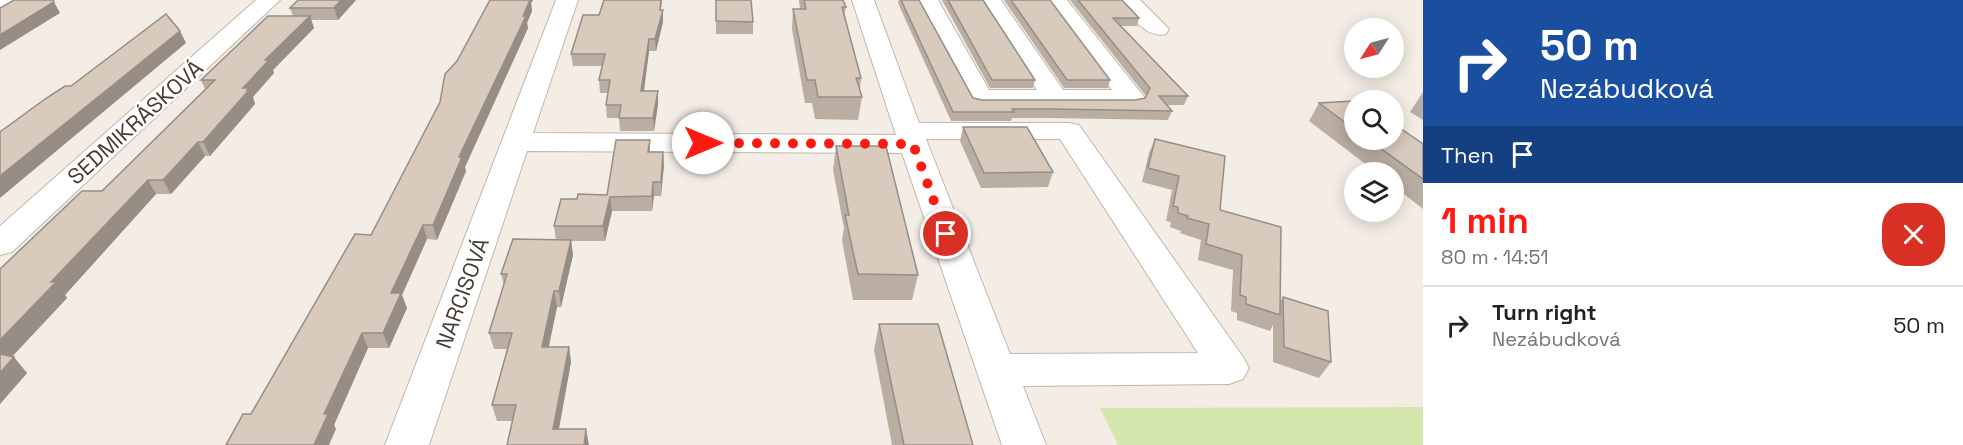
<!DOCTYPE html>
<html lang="en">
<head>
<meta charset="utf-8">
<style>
  :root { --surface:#fff; --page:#f6f6f6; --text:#222; --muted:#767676; --line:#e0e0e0; --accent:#fe1911 }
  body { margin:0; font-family:"Space Grotesk",sans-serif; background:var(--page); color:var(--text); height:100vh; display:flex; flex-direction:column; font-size:22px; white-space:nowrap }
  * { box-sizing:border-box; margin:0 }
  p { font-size:20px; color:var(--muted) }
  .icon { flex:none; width:33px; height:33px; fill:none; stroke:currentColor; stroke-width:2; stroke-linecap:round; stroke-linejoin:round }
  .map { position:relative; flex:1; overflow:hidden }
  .drawer { display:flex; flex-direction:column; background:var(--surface); width:540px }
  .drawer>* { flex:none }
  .banner { background:#1a4fa0; color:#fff; overflow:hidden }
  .needle { width:39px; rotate:234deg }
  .tools { position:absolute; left:1344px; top:18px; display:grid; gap:12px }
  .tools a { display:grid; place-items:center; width:60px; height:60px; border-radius:50%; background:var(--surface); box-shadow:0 3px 15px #0003; font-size:30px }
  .pin { position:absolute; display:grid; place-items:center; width:51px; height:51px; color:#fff; margin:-26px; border:3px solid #fff; border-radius:50%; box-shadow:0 2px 6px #0007 }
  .me { position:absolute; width:66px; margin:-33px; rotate:90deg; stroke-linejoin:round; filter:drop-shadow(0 0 4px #0008) }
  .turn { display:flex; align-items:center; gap:21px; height:126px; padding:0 18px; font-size:27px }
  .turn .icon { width:78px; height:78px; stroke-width:2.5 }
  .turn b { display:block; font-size:42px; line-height:51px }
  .then { display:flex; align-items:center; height:57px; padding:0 18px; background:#0003; gap:12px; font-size:22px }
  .round { display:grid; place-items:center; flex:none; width:63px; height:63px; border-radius:24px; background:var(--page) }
  .headline { display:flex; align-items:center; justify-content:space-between; height:102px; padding:0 18px }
  h1 { font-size:36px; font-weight:700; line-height:45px; color:var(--accent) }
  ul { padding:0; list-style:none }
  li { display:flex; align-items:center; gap:18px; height:78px; padding:0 18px; border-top:2px solid var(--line) }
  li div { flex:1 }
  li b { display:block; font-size:22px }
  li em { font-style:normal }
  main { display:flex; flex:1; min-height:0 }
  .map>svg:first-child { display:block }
  .green { fill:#d4e8ad }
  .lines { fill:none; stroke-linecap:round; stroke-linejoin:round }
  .minor-casing { stroke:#c1b6aa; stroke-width:2 }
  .minor { fill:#fff; fill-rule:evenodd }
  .wall { fill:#baaea3 }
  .shaded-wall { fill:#978d84 }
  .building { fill:#d8cabd; stroke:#978d84; stroke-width:1.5 }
  .route { stroke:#fe1911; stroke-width:10; stroke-dasharray:0 18 }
  .labels { text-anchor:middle; stroke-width:5; stroke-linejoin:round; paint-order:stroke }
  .street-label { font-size:22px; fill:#453d34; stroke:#fff }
</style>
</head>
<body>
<main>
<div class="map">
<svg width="1423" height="445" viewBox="0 0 1423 445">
  <rect width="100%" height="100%" fill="#f3ede5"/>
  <polygon class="green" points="1423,407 1423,445 1118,445 1100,408"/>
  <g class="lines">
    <g class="minor-casing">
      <g id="minor">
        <polygon points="0,0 19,0 8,10 0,11"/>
        <polygon points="256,0 280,0 12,252 0,255 0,226"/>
        <path d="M556,0H578L533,133L896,135L852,0H874L919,123H1069L1079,125L1243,357L1249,368L1243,379L1229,384L1023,386L1046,445H1002L902,153L527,151L429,445H385ZM926,139H1060L1198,353L1010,354Z"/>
        <polygon points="916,0 938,0 989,90 1037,90 979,0 1001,0 1063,90 1112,90 1045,0 1067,0 1145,98 1141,104 1132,106 980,106 971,104"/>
        <path d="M1117,0H1140L1169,29L1166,34C1147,39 1128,15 1117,0Z"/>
      </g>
    </g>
    <use href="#minor" class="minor"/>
  </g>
  <g class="wall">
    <polygon points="298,0 356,0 338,20 311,20 314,28 273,70 274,73 253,97 255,104 210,156 205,156 171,194 156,194 65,295 67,298 12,357 27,373 0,404 0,269 102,191 205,89 201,80 293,16 290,8"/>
    <polygon points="490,0 533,0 531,3 532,11 527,23 528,28 465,167 466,171 437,240 427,239 402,295 407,308 389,348 368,348 334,425 336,429 251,414 371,235 440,102"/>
    <polygon points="716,0 753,22 753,34 716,34"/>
    <polygon points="799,0 843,0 846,7 844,16 861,78 860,90 862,97 858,120 815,119 812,103 805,103 792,29 793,9 800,9"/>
    <polygon points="899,0 919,0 973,98 982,100 1135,100 1145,98 1146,96 1070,0 1122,0 1139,18 1137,26 1121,26 1188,96 1184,105 1166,105 1172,111 1168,120 1048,118 1012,118 1011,121 951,121 898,3"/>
    <polygon points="942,0 983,0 1035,80 1033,88 990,88"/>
    <polygon points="1004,0 1050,0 1110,80 1108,88 1064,88"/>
    <polygon points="661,10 663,22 656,51 649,51 644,91 658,104 654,131 620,131 619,118 607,118 606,105 608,93 600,93 599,80 602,66 573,66 571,54 599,15"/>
    <polygon points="1423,92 1423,120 1410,112"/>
    <polygon points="1354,101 1354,140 1394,140 1423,144 1423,209 1394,186 1394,172 1376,172 1309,121 1319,103"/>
    <polygon points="963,127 1053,172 1048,187 981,188 960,141"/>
    <polygon points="1155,139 1220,210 1280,302 1283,297 1331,362 1319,378 1273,362 1273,325 1270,331 1237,320 1237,313 1231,311 1233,270 1198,260 1201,240 1180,233 1181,231 1170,227 1171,222 1166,221 1172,190 1142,182 1149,153"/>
    <polygon points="650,140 650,152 664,165 661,196 654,196 652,211 612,211 605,241 571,241 573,255 561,307 557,307 549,347 569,347 571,362 559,429 589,445 513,421 497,421 492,405 507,349 494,349 489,333 504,285 501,274 556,240 554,226 577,199 607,195"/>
    <polygon points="836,146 918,275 912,300 853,300 842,240 844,228 833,170"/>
    <polygon points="879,324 973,445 892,445 874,350"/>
  </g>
  <g class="shaded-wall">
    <polygon points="341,0 356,0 338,20 334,8"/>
    <polygon points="525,0 533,0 531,3 532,11 527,23 528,28 465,167 466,171 437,240 433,225 459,157 523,16"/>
    <polygon points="661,0 662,0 660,18 663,10 663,22 656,51 655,39"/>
    <polygon points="54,2 60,13 0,50 0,35"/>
    <polygon points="310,16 314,28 273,70 274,73 253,97 255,104 210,156 203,142 265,60"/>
    <polygon points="180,31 186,43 0,198 0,176"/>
    <polygon points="649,39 649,51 642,104 641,91"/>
    <polygon points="658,91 658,104 654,131 653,118"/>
    <polygon points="198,142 205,156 171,194 163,180"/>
    <polygon points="663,152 664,165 661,196 661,182"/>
    <polygon points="148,180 156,194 65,295 67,298 2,367 0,364 0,340 51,282"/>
    <polygon points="653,182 654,196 652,211 652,196"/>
    <polygon points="610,197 612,211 605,241 603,226"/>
    <polygon points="423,225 427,239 402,295 407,308 389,348 383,333 391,293"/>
    <polygon points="571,240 573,255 561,307 559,291"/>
    <polygon points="554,291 557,307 545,362 542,347"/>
    <polygon points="362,333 368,348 334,425 336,429 329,445 314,445 324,414"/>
    <polygon points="569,347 571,362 556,444 553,429"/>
    <polygon points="14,357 27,373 0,404 0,373"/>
    <polygon points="586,429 589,445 584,445"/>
  </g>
  <g class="building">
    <polygon points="14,0 53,0 54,2 0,35 0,8"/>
    <polygon points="298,0 341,0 334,8 290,8"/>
    <polygon points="490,0 530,0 523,16 526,16 459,157 462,157 433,225 423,225 391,293 401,293 383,333 362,333 324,414 328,414 314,445 226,445 243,414 251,414 355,234 371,235 440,102 445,74 457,61"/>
    <polygon points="604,0 661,0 660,10 663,10 655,39 649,39 641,91 658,91 653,118 619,118 621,105 606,105 610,80 599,80 605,54 571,54 583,15 599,15"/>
    <polygon points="716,0 751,0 753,22 716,21"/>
    <polygon points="804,0 843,0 846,7 842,7 861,78 856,78 862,97 818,97 815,80 807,80 793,9 806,9"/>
    <polygon points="901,0 919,0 973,98 982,100 1135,100 1145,98 1150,88 1078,0 1122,0 1139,18 1113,18 1188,96 1159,96 1172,111 1050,109 1012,109 1014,112 953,112"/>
    <polygon points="948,0 983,0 1035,80 992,80"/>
    <polygon points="1011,0 1050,0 1110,80 1067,80"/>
    <polygon points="166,14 180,31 0,176 0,132 45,99 65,86 71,86"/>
    <polygon points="268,16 310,16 265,60 269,60 243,88 249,88 247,90 249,90 203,142 198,142 163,180 148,180 51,282 56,282 0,340 0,269 82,191 102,191 215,80 201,80"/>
    <polygon points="1354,101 1354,129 1319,103"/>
    <polygon points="1394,124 1423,144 1423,179 1369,140 1394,140"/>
    <polygon points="963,127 1027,127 1053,172 984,173"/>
    <polygon points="1155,139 1225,156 1220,210 1281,227 1280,315 1246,304 1246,297 1240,295 1242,255 1206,244 1209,224 1187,218 1188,216 1178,213 1178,207 1173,206 1179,176 1148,168"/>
    <polygon points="616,140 650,140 648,152 663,152 661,182 653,182 652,196 610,197 603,226 554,226 561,199 577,199 578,194 607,195"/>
    <polygon points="836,146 886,146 918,275 858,274 845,215 849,215"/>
    <polygon points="513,239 571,240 559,291 554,291 542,347 569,347 553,429 586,429 584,445 507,445 516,405 492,405 512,333 489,333 507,274 501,274"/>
    <polygon points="1283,297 1328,311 1331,362 1284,347"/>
    <polygon points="879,324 938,324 973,445 904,445"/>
    <polygon points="0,354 14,357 0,373"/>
  </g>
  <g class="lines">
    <polyline class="route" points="703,143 913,144 946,234"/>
  </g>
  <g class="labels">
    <g class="street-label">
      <text transform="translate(135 122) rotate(-42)" y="8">SEDMIKRÁSKOVÁ</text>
      <text transform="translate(462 293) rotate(-70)" y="8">NARCISOVÁ</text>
    </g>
  </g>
</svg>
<div class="tools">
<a><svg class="needle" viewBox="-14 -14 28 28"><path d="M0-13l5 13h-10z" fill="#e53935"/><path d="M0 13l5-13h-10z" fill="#767676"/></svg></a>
<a><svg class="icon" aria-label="search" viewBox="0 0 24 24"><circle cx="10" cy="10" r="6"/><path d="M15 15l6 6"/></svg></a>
<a><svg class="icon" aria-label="layers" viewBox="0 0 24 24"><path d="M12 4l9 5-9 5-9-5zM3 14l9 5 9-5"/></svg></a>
</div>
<div class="pin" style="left:946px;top:234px;background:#d93025"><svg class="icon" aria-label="arrive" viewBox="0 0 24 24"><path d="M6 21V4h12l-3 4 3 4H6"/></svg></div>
<svg class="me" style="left:703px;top:143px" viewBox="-20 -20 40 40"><circle r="19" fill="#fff"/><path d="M0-13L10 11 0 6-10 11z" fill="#fe1911"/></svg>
</div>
<section class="drawer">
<div class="banner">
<div class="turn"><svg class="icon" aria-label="right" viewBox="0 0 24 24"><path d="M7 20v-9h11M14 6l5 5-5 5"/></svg><div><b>50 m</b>Nezábudková</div></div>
<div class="then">Then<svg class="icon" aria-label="arrive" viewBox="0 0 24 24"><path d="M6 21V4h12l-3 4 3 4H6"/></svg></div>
</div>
<div class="headline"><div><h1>1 min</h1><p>80 m · 14:51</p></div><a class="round" style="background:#d93025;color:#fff"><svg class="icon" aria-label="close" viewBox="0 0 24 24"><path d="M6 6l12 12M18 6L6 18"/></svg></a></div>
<ul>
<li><svg class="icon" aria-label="right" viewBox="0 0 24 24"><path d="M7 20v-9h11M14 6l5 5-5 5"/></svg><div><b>Turn right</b><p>Nezábudková</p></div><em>50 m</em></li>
</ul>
</section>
</main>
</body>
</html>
